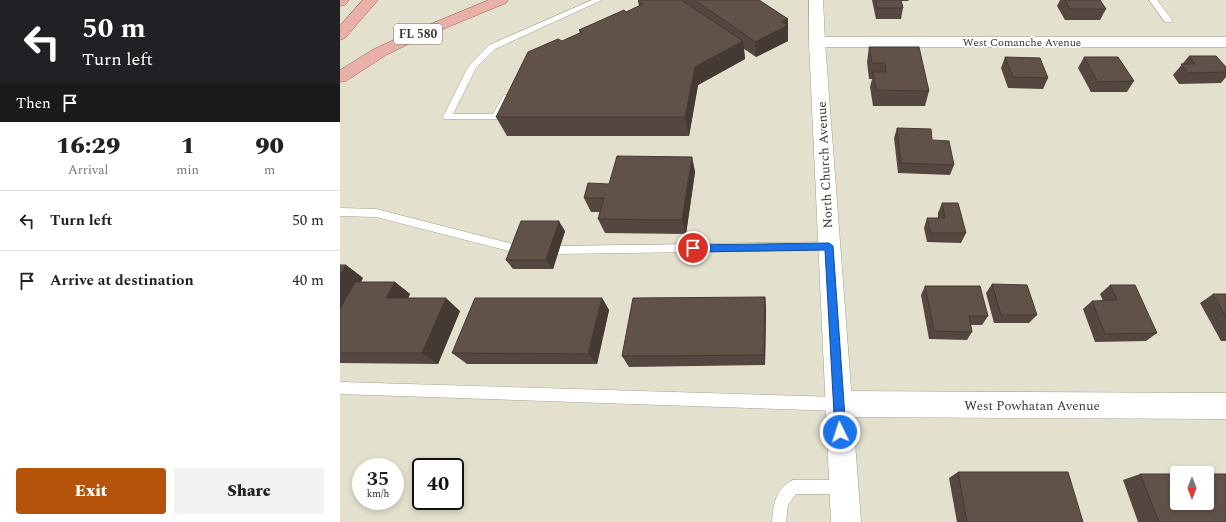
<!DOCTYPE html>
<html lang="en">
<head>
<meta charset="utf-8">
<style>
  :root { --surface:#fff; --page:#f2f2f2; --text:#222; --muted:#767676; --line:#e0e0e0; --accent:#b45309 }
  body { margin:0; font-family:Spectral,serif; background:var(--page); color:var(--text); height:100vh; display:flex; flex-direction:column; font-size:15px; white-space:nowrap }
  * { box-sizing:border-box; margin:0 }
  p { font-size:13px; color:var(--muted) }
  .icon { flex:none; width:22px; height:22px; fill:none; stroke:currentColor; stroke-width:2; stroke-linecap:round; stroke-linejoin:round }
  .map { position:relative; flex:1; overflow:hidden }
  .sheet { display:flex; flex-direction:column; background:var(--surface); width:340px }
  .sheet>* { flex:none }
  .guide { background:#202124; color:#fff; overflow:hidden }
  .needle { width:26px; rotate:180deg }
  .fabs { position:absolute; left:830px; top:466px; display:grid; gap:8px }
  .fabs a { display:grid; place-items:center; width:44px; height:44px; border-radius:4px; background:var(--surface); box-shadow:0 2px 6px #0003; font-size:20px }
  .speed { position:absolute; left:12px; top:458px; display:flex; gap:8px; font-size:20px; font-weight:700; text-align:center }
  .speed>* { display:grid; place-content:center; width:52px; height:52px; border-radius:50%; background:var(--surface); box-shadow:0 2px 6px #0003; line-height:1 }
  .speed small { font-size:10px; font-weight:400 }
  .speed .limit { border:2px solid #111; border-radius:6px; background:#fff; color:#111 }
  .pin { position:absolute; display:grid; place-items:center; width:34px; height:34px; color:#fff; margin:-17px; border:2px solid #fff; border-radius:50%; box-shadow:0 1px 4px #0007 }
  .me { position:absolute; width:44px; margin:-22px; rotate:356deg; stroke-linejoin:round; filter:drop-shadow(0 0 3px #0008) }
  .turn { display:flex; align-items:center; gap:14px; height:84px; padding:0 16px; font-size:18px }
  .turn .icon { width:52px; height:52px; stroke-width:2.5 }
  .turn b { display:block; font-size:28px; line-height:34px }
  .then { display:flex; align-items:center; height:38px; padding:0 16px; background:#0003; gap:8px; font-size:15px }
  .eta { display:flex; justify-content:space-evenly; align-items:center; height:68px; text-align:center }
  .eta b { font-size:24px; font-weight:800; line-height:28px }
  .cta { display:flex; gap:8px; margin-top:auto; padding:8px 16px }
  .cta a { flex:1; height:46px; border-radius:4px; background:var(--accent); color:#fff; font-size:16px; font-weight:800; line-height:46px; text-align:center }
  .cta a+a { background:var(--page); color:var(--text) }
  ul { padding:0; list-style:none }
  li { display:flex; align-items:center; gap:12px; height:60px; padding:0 16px; border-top:1px solid var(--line) }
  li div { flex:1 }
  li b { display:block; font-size:15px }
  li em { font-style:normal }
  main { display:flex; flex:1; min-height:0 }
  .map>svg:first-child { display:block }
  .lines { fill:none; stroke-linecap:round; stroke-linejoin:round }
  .service-casing { stroke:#a3a08f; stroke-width:1 }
  .minor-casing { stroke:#a3a08f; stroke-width:1 }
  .tertiary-casing { stroke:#a3a08f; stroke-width:1 }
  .primary-casing { stroke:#a26457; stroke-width:1 }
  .service { fill:#fff; fill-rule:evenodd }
  .minor { fill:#fff; fill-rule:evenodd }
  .tertiary { fill:#fff; fill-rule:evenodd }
  .primary { fill:#e9b0a7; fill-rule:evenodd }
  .wall { fill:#53473f }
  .shaded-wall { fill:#443933 }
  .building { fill:#615249; stroke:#443933 }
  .route { fill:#1a73e8; stroke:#114b97 }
  .labels { text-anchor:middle; stroke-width:4; stroke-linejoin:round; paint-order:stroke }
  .far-street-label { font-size:11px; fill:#38362f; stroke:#fff }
  .shield { fill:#fff; stroke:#74726d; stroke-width:1 }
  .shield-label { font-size:12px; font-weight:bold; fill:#38362f }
  .street-label { font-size:13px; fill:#38362f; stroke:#fff }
</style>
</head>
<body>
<main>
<section class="sheet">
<div class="guide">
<div class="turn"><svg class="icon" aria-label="left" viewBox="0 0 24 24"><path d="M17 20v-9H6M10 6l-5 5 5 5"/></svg><div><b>50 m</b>Turn left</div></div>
<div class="then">Then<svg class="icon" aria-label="arrive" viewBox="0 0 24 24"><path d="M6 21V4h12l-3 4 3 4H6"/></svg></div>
</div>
<div class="eta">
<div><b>16:29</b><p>Arrival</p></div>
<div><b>1</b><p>min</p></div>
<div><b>90</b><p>m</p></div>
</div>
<ul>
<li><svg class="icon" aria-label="left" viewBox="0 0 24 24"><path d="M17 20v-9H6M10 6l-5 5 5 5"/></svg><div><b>Turn left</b></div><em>50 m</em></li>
<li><svg class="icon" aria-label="arrive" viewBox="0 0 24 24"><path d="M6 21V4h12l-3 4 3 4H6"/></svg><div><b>Arrive at destination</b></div><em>40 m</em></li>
</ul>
<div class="cta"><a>Exit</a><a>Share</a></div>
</section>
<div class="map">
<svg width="886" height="522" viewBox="0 0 886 522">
  <rect width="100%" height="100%" fill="#e4e0ce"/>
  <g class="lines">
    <g class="service-casing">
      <g id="service">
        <polygon points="252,0 262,0 155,49 136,68 113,114 153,114 164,95 170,95 171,97 159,119 104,119 103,117 128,67 149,45"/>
        <polygon points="809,0 817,0 832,20 831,22 825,22"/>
        <polygon points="0,208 36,209 181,246 185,247 186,250 185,253 181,254 36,217 0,216"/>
        <polygon points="489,242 493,243 494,246 493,249 489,250 219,254 215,253 214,250 215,247 219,246"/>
        <polygon points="0,382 498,397 503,399 505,404 503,409 498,411 0,394"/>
        <path d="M453,480H504L509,482L511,487L509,492L504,494H456L448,505L446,522H432C433,506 436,487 453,480Z"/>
      </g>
    </g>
    <g class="minor-casing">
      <g id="minor">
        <polygon points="477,37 886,37 886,47 477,47 472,45 469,42 472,39"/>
        <polygon points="498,391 886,393 886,419 498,417 489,413 485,404 489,395"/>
      </g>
    </g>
    <g class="tertiary-casing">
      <polygon id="tertiary" points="469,0 483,0 485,42 521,522 491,522 469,42"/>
    </g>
    <g class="primary-casing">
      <g id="primary">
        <polygon points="0,0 9,0 5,5 0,6"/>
        <polygon points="23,0 38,0 5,38 0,40 0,26"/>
        <polygon points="149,0 168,0 166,3 79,39 46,55 6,81 0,82 0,70 34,49 69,33"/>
      </g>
    </g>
    <use href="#service" class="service"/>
    <use href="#minor" class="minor"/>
    <use href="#tertiary" class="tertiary"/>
    <use href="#primary" class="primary"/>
  </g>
  <g class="wall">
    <polygon points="300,0 420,0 420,1 448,19 448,41 416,57 404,49 405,59 358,85 349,136 167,136 156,117 240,33 239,30 286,12 299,6 298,1"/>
    <polygon points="532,0 569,0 568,1 561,1 563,8 561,19 536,19"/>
    <polygon points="720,0 760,0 766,9 760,20 725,20 717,6"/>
    <polygon points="529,47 589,91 585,106 533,106 530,87 532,79 529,79 527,62"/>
    <polygon points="849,56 886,67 886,77 881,83 839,84 833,75"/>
    <polygon points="665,57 708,78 703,89 668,88 661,68"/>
    <polygon points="744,57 794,81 787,92 751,92 738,68"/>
    <polygon points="557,128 592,140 614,165 610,175 558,173 554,138"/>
    <polygon points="352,157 355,172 346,234 265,233 258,219 260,212 251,212 244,198 269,184"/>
    <polygon points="602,203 626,233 621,243 587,242 584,228 587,218 598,218 598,213"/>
    <polygon points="225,231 213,269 173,269 166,260"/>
    <polygon points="0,265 6,265 23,278 21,282 55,282 70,294 68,298 120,311 98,364 0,363"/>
    <polygon points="652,284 697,315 689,323 654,323 646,293"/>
    <polygon points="770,285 817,333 806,341 755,342 743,309 752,301 763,301 760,294"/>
    <polygon points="585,286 648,316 642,325 631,325 632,332 627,340 589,339 581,295"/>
    <polygon points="873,294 886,294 886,341 881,341 860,303"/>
    <polygon points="425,297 426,309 425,365 289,367 282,356"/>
    <polygon points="262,298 269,310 257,364 127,364 112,353"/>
    <polygon points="618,472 743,522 617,522 609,478"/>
    <polygon points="800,474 886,522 798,522 783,480"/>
  </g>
  <g class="shaded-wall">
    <polygon points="448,19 448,41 416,57 415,42 442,22"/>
    <polygon points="403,41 405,59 358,85 349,136 345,117 355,67"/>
    <polygon points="352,157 355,172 346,234 342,220"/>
    <polygon points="219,221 225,231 213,269 206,260"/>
    <polygon points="6,265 23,278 0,321 0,276"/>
    <polygon points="55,282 70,294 62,311 46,298"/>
    <polygon points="425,297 426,309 425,365 424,355"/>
    <polygon points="106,298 120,311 98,364 82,353"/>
    <polygon points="262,298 269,310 257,364 248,354"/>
  </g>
  <g class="building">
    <polygon points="300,0 341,0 403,41 355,67 345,117 156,117 188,52 218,39 222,41 242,32 239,30 284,10 286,12 303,4 298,1"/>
    <polygon points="355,0 419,0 448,19 442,22 448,25 415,42"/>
    <polygon points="536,0 561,0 563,8 537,8"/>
    <polygon points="725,0 760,0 766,9 730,9"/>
    <polygon points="529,47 579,47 589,91 536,90 533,72 546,72 545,63 532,63"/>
    <polygon points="849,56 876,56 886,67 886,72 848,73 841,64 855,64"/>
    <polygon points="665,57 700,58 708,78 673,77"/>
    <polygon points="744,57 778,57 794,81 758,82"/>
    <polygon points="557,128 591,129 592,140 609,141 614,165 561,163"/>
    <polygon points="277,156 352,157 342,220 258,219 264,198 244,198 248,183 269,184"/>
    <polygon points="602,203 618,203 626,233 591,233 587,218 605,218"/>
    <polygon points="181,221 219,221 206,260 166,260"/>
    <polygon points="0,265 6,265 0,276"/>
    <polygon points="15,282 55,282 46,298 106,298 82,353 0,353 0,309"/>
    <polygon points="652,284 687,285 697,315 661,315"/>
    <polygon points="770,285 795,285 817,333 765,334 752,301 777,300"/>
    <polygon points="585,286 640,286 648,316 629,316 632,332 594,331"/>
    <polygon points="873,294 886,294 886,317"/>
    <polygon points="425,297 424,355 282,356 293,298"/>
    <polygon points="135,298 262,298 248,354 112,353"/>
    <polygon points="618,472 728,472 743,522 627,522"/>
    <polygon points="800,474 837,474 837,503 867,503 867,474 886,474 886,522 819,522"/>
  </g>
  <polygon class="route" points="489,243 493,246 506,432 504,436 500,437 496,436 495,432 485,250 353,252 348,248 353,245"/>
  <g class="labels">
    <g class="far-street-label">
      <text x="682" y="46">West Comanche Avenue</text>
    </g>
    <rect class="shield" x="54" y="24" width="48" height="20" rx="3"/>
    <g class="shield-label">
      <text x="78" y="38">FL 580</text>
    </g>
    <g class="street-label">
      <text transform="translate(484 165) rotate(-93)" y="5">North Church Avenue</text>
      <text x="692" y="410">West Powhatan Avenue</text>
    </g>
  </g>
</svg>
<div class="fabs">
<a><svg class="needle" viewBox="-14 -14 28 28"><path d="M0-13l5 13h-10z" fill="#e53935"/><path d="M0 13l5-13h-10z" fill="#767676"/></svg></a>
</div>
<div class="speed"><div>35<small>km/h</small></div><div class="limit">40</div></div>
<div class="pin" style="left:353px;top:248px;background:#d93025"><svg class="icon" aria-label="arrive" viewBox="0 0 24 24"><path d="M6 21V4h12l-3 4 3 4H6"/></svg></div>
<svg class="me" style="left:500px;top:432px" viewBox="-20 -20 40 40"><circle r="17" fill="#1a73e8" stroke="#fff" stroke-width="3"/><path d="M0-11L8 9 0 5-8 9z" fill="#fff"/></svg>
</div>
</main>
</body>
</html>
